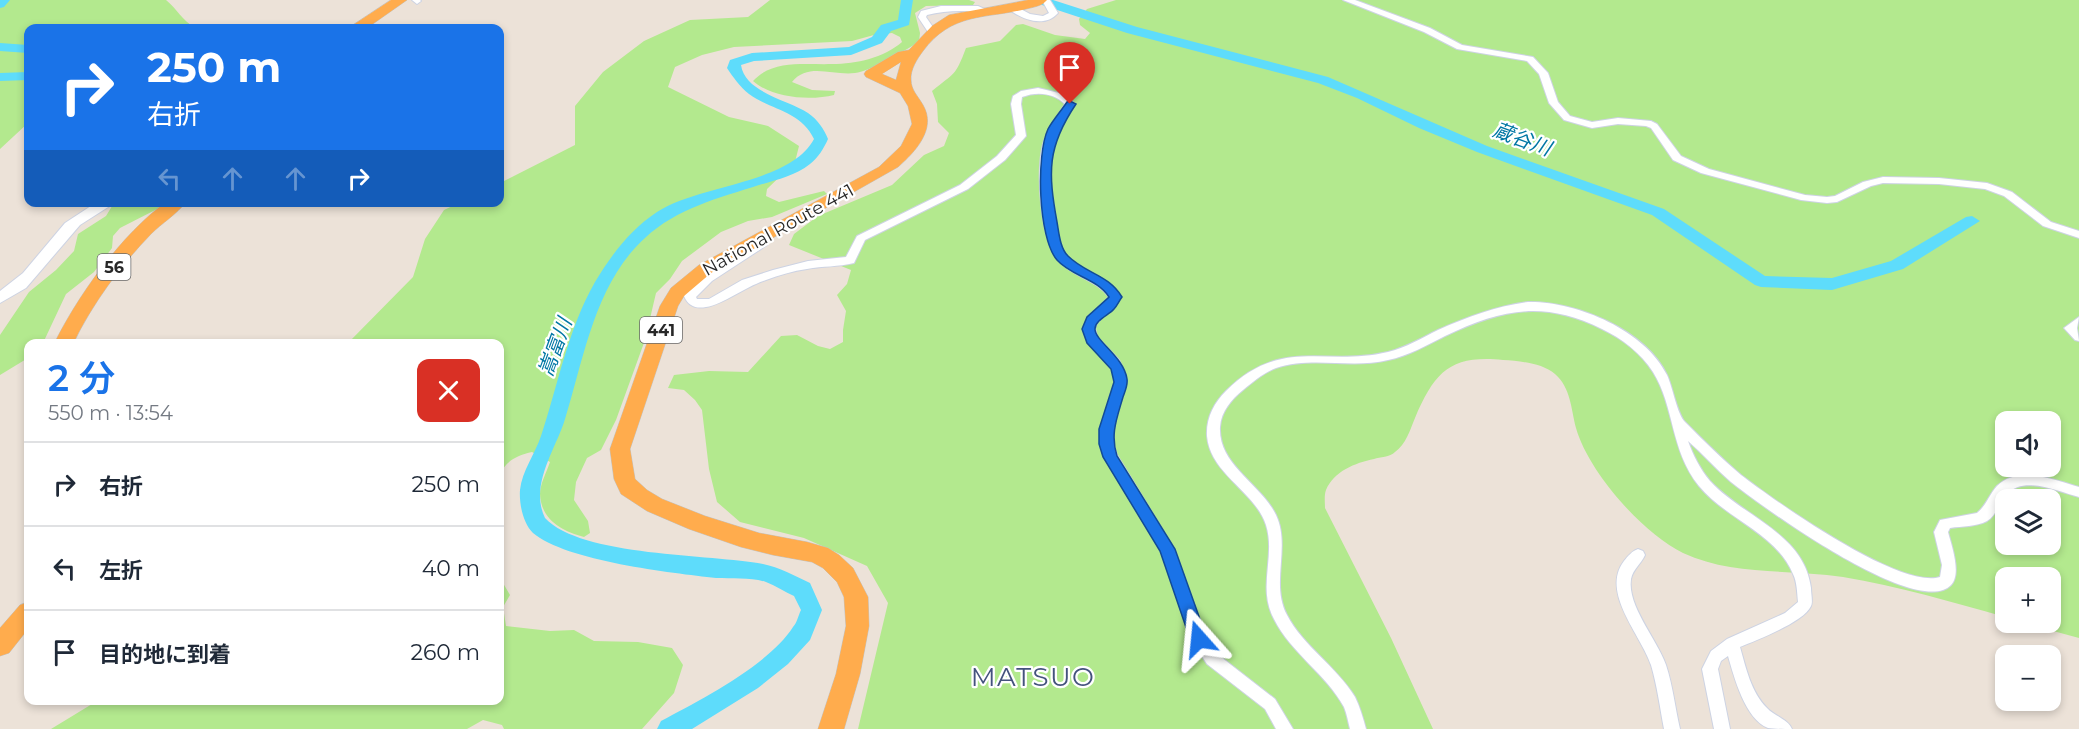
<!DOCTYPE html>
<html lang="ja">
<head>
<meta charset="utf-8">
<style>
  :root { --surface:#fff; --page:#f2f2f3; --text:#1f2937; --muted:#747a83; --line:#e0e1e3; --accent:#1a73e8 }
  body { margin:0; font-family:Montserrat,"Noto Sans JP",sans-serif; background:var(--page); color:var(--text); height:100vh; display:flex; flex-direction:column; font-size:22px; white-space:nowrap }
  * { box-sizing:border-box; margin:0 }
  p { font-size:20px; color:var(--muted) }
  .icon { flex:none; width:33px; height:33px; fill:none; stroke:currentColor; stroke-width:2; stroke-linecap:round; stroke-linejoin:round }
  .map { position:relative; flex:1; overflow:hidden }
  .side { position:absolute; left:24px; top:339px; width:480px; height:366px; display:flex; flex-direction:column; background:var(--surface); border-radius:12px; box-shadow:0 3px 9px #0003 }
  .side>* { flex:none }
  .banner { position:absolute; left:24px; top:24px; width:480px; height:183px; border-radius:12px; box-shadow:0 3px 9px #0003; background:#1a73e8; color:#fff; overflow:hidden }
  .fabs { position:absolute; left:1995px; top:411px; display:grid; gap:12px }
  .fabs a { display:grid; place-items:center; width:66px; height:66px; border-radius:12px; background:var(--surface); box-shadow:0 3px 9px #0003; font-size:30px }
  .pin { position:absolute; display:grid; place-items:center; width:51px; height:51px; color:#fff; margin:-62px -26px; border-radius:50% 50% 50% 0; rotate:-45deg; box-shadow:0 0 6px #0007 }
  .pin .icon { rotate:45deg }
  .me { position:absolute; width:66px; margin:-33px; rotate:342deg; stroke-linejoin:round; filter:drop-shadow(0 0 4px #0008) }
  .turn { display:flex; align-items:center; gap:21px; height:126px; padding:0 24px; font-size:27px }
  .turn .icon { width:78px; height:78px; stroke-width:2.5 }
  .turn b { display:block; font-size:42px; line-height:51px }
  .lanes { display:flex; align-items:center; height:57px; padding:0 24px; background:#0003; justify-content:center; gap:30px; direction:ltr }
  .lanes .off { opacity:.35 }
  .round { display:grid; place-items:center; flex:none; width:63px; height:63px; border-radius:12px; background:var(--page) }
  .head { display:flex; align-items:center; justify-content:space-between; height:102px; padding:0 24px }
  h1 { font-size:36px; font-weight:600; line-height:45px; color:var(--accent) }
  ul { padding:0; list-style:none }
  li { display:flex; align-items:center; gap:18px; height:84px; padding:0 24px; border-top:2px solid var(--line) }
  li div { flex:1 }
  li b { display:block; font-size:22px }
  li em { font-style:normal }
  .map>svg:first-child { display:block }
  .green { fill:#b3e98e; fill-rule:evenodd }
  .lines { fill:none; stroke-linecap:round; stroke-linejoin:round }
  .river { fill:#5edcfb; fill-rule:evenodd }
  .minor-casing { stroke:#cdd3e3; stroke-width:2 }
  .secondary-casing { stroke:#cdd3e3; stroke-width:2 }
  .trunk-casing { stroke:#c3c3c3; stroke-width:1 }
  .minor { fill:#fff; fill-rule:evenodd }
  .secondary { fill:#fff; fill-rule:evenodd }
  .trunk { fill:#ffac4d; fill-rule:evenodd }
  .route { fill:#1a73e8; stroke:#114b97; stroke-width:1.5 }
  .labels { text-anchor:middle; stroke-width:4.5; stroke-linejoin:round; paint-order:stroke }
  .shield { fill:#fff; stroke:#686868; stroke-width:1.5 }
  .shield-label { font-size:16px; font-weight:bold; fill:#282828 }
  .street-label { font-size:18px; fill:#282828; stroke:#fff }
  .water-label { font-size:20px; font-style:italic; fill:#0077a4; stroke:#fff }
  .near-quarter-label { font-size:26px; letter-spacing:1.5px; fill:#44527d; stroke:#fff }
</style>
</head>
<body>
<div class="map">
<svg width="2079" height="729" viewBox="0 0 2079 729">
  <rect width="100%" height="100%" fill="#ece2d8"/>
  <g class="green">
    <path d="M0,0H166C177,9 182,20 195,28H28V123L0,149Z"/>
    <path d="M770,0H969L975,2L973,5L926,6L915,13L920,33L919,42C904,51 871,71 855,73C833,76 808,62 792,82L812,90L835,91L834,95C810,101 772,98 753,81C773,59 805,65 832,64C857,64 883,58 902,42L900,37L892,33L874,35L852,41L734,47L702,55L675,67L668,87L729,117L768,126L799,146L795,162L767,189L766,196L779,202L824,191L827,194L772,217L748,221L721,232L682,261L670,279L656,293L645,340L616,420L601,450L587,458L576,482L574,500L588,521L590,533L584,537C562,531 541,520 540,494C540,484 547,471 550,462L532,452C518,455 505,461 500,475V344H347L413,277L425,239L444,210L459,203L500,202V183L575,145V106L603,72L644,41L690,20L748,17Z"/>
    <path d="M1116,0H2079V638L2024,623L2050,622V578H2006L2005,617C1952,602 1898,586 1843,577C1790,569 1732,576 1683,553C1642,533 1588,471 1576,428C1571,409 1571,388 1555,374C1542,363 1520,361 1503,360C1451,355 1435,371 1415,418C1410,430 1406,444 1395,452C1390,457 1380,457 1374,459C1355,463 1334,471 1326,490C1324,495 1325,503 1325,508L1391,638L1433,729H858L888,603L867,566L804,538L740,522L717,502L709,469L702,410L695,400L684,390L668,388L674,375L709,371L748,372L781,336L797,335L818,346L830,349L843,342V330L846,311L837,295L847,284L851,270L789,245L794,234L818,216L892,185L924,155L944,146L949,133L938,122L937,104L932,91C955,72 955,77 966,48L1000,41L1016,25L1023,24L1055,35L1085,39L1090,33L1080,25L1079,19L1087,9ZM2006,422H2050V466H2006ZM2006,500H2050V544H2006Z"/>
    <polygon points="114,203 169,203 120,228 113,236 112,248 94,272 66,294 43,343 28,344 28,358 0,375 0,335 29,292 56,270 74,251 78,234 106,216"/>
    <polygon points="500,578 510,595 503,607 506,626 550,631 574,630 594,641 638,642 672,648 683,665 674,693 642,729 504,729 502,725 483,720 467,729 51,729 97,701 500,700"/>
  </g>
  <g class="lines">
    <g class="river">
      <polygon points="0,0 10,0 4,7 0,8"/>
      <path d="M901,0H913L909,25L891,31L882,43L851,55L754,61L741,65C745,93 789,100 808,113C818,120 824,129 828,139C824,148 818,158 810,164C795,176 776,180 759,185C719,198 677,208 645,238C595,283 584,358 565,419C556,449 529,485 545,518C581,557 712,554 763,564C779,567 795,576 810,583L822,610L810,640L788,664L758,688L692,729H657L661,721C700,700 769,665 793,627C797,623 798,616 801,610L794,596C785,592 776,586 766,582C751,577 732,579 716,578C672,573 566,561 533,533C523,523 519,504 520,490C522,471 535,454 541,436C558,385 568,329 595,282C612,254 630,230 657,212C700,184 790,184 814,139C801,111 771,110 749,94C740,87 733,77 727,68L730,60L752,53L849,47L872,37L881,25L898,20Z"/>
      <polygon points="1034,0 1053,0 1137,27 1328,77 1487,146 1664,209 1765,276 1832,278 1891,261 1966,217 1972,216 1980,221 1903,269 1832,290 1761,287 1755,285 1652,215 1477,152 1419,128 1357,98 1318,83 1127,33 1036,3"/>
      <polygon points="0,43 28,45 28,53 0,51"/>
      <polygon points="28,72 28,80 0,81 0,73"/>
    </g>
    <g class="minor-casing">
      <g id="minor">
        <polygon points="412,0 420,0 421,1 417,4"/>
        <path d="M1042,0H1050L1058,13C1044,29 1020,19 1006,7L1013,5L1030,14L1043,16L1049,13Z"/>
        <polygon points="1343,0 1355,0 1430,28 1462,45 1533,57 1548,73 1558,102 1570,116 1592,122 1618,118 1651,121 1657,124 1681,156 1709,169 1805,195 1827,197 1835,196 1863,182 1883,177 1939,178 1987,183 2012,192 2051,222 2079,231 2079,238 2043,226 2004,196 1985,189 1939,184 1883,183 1871,186 1837,202 1827,203 1801,200 1701,173 1673,160 1651,128 1646,126 1618,124 1592,128 1564,120 1549,103 1539,74 1527,61 1457,49 1424,32"/>
        <path d="M941,6H978L989,11L985,14C967,9 945,11 927,15L926,17L937,33L930,35L918,17L921,11Z"/>
        <path d="M1038,88L1063,94L1075,104C1067,116 1058,127 1054,141C1047,163 1051,236 1066,255C1080,274 1106,275 1121,297L1097,323L1095,328L1097,337L1119,360L1126,376L1124,391L1112,430L1113,444L1117,455L1174,549L1205,636L1217,654L1275,699L1293,729H1276L1265,709L1207,664L1194,644L1161,551L1103,454C1092,420 1117,403 1114,375C1111,355 1085,349 1083,328L1089,317L1109,297C1097,280 1074,277 1060,262C1040,241 1035,168 1044,141C1049,127 1058,116 1065,104C1054,93 1037,91 1022,97L1021,104L1026,136L1005,160L968,189L865,240L854,263C838,267 823,266 807,269C793,271 779,275 766,280C746,286 724,304 706,307C696,309 688,306 684,296L686,293L704,275L758,242L759,237H767L768,243L767,245L712,281L696,297L697,299H709L742,280L773,270L808,261L846,257L857,236L960,185L997,156L1016,135L1011,104L1013,96L1021,91Z"/>
        <path d="M1528,302C1576,301 1645,330 1667,375C1673,388 1677,414 1685,422C1703,440 1722,459 1741,475C1775,501 1900,590 1940,577L1942,565L1934,532L1940,520L1977,513C1986,506 1989,495 1997,486C2018,465 2055,480 2079,487V497C2059,492 2024,475 2007,494C1999,502 1997,515 1987,521C1976,527 1962,526 1950,528L1948,532C1951,544 1962,574 1951,585C1918,620 1761,506 1731,482C1716,469 1703,454 1688,441C1693,455 1700,469 1710,481C1743,517 1804,533 1811,588C1811,594 1813,602 1811,606C1804,622 1757,640 1740,647C1746,668 1751,692 1767,708C1774,716 1788,719 1792,729C1785,729 1775,729 1768,728C1745,719 1734,677 1728,656L1721,661L1718,669L1730,729H1714L1702,669L1711,651L1727,639L1785,613L1798,602C1797,592 1797,582 1793,574C1776,533 1726,519 1699,486C1670,450 1675,407 1653,372C1641,353 1621,338 1602,329C1543,300 1502,309 1445,336C1427,345 1408,356 1388,360C1352,369 1312,356 1276,368C1263,373 1254,381 1243,390C1232,399 1221,411 1220,427C1218,465 1261,484 1276,515C1291,547 1270,583 1287,615C1303,646 1336,666 1355,697C1360,707 1363,718 1366,729H1350C1348,722 1347,714 1344,707C1326,674 1291,653 1274,619C1257,588 1276,556 1266,525C1255,491 1210,474 1207,436C1206,418 1214,403 1226,391C1281,336 1325,367 1388,352C1405,348 1422,338 1438,330C1467,317 1497,306 1528,302Z"/>
        <polygon points="2079,317 2077,328 2079,341 2075,340 2064,328"/>
        <path d="M1638,549L1643,551L1645,555C1641,564 1633,569 1631,579C1627,606 1657,639 1666,665C1673,686 1675,708 1680,729H1664C1660,708 1657,685 1651,665C1641,635 1600,592 1624,561C1628,556 1632,551 1638,549Z"/>
      </g>
    </g>
    <g class="secondary-casing">
      <polygon id="secondary" points="97,202 116,202 80,225 26,288 0,303 0,291 23,273 65,223"/>
    </g>
    <g class="trunk-casing">
      <g id="trunk">
        <polygon points="391,0 407,0 367,28 351,28 353,25"/>
        <path d="M1028,0H1047C1042,6 1034,7 1026,9C985,19 952,12 923,51C917,59 910,70 911,80C911,90 918,96 923,105C937,129 915,152 898,167L711,273L684,296L678,306L630,449L635,479L647,490L662,499L705,516L759,533L807,542L828,548L839,555L853,568L868,597L869,626L860,674L844,729H818L836,674L846,626L844,597L837,582L823,568L812,562L773,555L741,547L689,529L647,511L621,494L614,479L610,449L660,306L671,288L699,265L879,167L901,146L912,124L908,106L900,93L866,77L864,74L866,71L898,52L909,50L932,26L949,15ZM901,62L896,80L882,74Z"/>
        <path d="M166,202H186C177,214 162,223 151,234C121,265 92,304 73,344H54C78,295 122,234 166,202Z"/>
        <polygon points="28,602 28,629 9,653 0,656 0,628 20,605"/>
      </g>
    </g>
    <use href="#minor" class="minor"/>
    <use href="#secondary" class="secondary"/>
    <use href="#trunk" class="trunk"/>
  </g>
  <path class="route" d="M1070,101L1076,104C1047,147 1048,172 1057,222C1059,233 1060,248 1068,256C1086,274 1108,274 1122,297C1119,301 1117,306 1114,309C1109,315 1095,320 1095,329C1095,341 1124,357 1127,379C1128,385 1125,391 1123,397C1117,418 1110,434 1117,456L1175,549L1207,639L1205,644L1199,646L1193,644L1190,639L1160,551L1103,457L1099,444V429L1114,382L1111,369L1087,343L1082,329L1087,317L1109,297C1098,279 1071,276 1057,260C1038,238 1036,155 1048,129C1053,120 1061,111 1067,102Z"/>
  <g class="labels">
    <g class="shield">
      <rect x="97.5" y="254" width="33" height="26" rx="4.5"/>
      <rect x="640" y="317" width="42" height="26" rx="4.5"/>
    </g>
    <g class="shield-label">
      <text x="114" y="273">56</text>
      <text x="661" y="336">441</text>
    </g>
    <g class="street-label">
      <text transform="translate(778 230) rotate(-29)" y="6">National Route 441</text>
    </g>
    <g class="water-label">
      <text transform="translate(1522 139) rotate(20)" y="7">蔵谷川</text>
      <text transform="translate(555 347) rotate(-70)" y="7">嵩富川</text>
    </g>
    <g class="near-quarter-label">
      <text x="1033" y="686">MATSUO</text>
    </g>
  </g>
</svg>
<div class="fabs">
<a><svg class="icon" aria-label="sound" viewBox="0 0 24 24"><path d="M4 9h4l5-4v14l-5-4H4zM17 9q2 3 0 6"/></svg></a>
<a><svg class="icon" aria-label="layers" viewBox="0 0 24 24"><path d="M12 4l9 5-9 5-9-5zM3 14l9 5 9-5"/></svg></a>
<a>+</a>
<a>−</a>
</div>
<div class="pin" style="left:1070px;top:104px;background:#d93025"><svg class="icon" aria-label="arrive" viewBox="0 0 24 24"><path d="M6 21V4h12l-3 4 3 4H6"/></svg></div>
<svg class="me" style="left:1199px;top:639px" viewBox="-20 -20 40 40"><path d="M0-17L14 15 0 8-14 15z" fill="#1a73e8" stroke="#fff" stroke-width="4"/></svg>
<div class="banner">
<div class="turn"><svg class="icon" aria-label="right" viewBox="0 0 24 24"><path d="M7 20v-9h11M14 6l5 5-5 5"/></svg><div><b>250 m</b>右折</div></div>
<div class="lanes"><svg class="icon off" aria-label="left" viewBox="0 0 24 24"><path d="M17 20v-9H6M10 6l-5 5 5 5"/></svg><svg class="icon off" aria-label="ahead" viewBox="0 0 24 24"><path d="M12 20V5M6 11l6-6 6 6"/></svg><svg class="icon off" aria-label="ahead" viewBox="0 0 24 24"><path d="M12 20V5M6 11l6-6 6 6"/></svg><svg class="icon" aria-label="right" viewBox="0 0 24 24"><path d="M7 20v-9h11M14 6l5 5-5 5"/></svg></div>
</div>
<section class="side">
<div class="head"><div><h1>2 分</h1><p>550 m · 13:54</p></div><a class="round" style="background:#d93025;color:#fff"><svg class="icon" aria-label="close" viewBox="0 0 24 24"><path d="M6 6l12 12M18 6L6 18"/></svg></a></div>
<ul>
<li><svg class="icon" aria-label="right" viewBox="0 0 24 24"><path d="M7 20v-9h11M14 6l5 5-5 5"/></svg><div><b>右折</b></div><em>250 m</em></li>
<li><svg class="icon" aria-label="left" viewBox="0 0 24 24"><path d="M17 20v-9H6M10 6l-5 5 5 5"/></svg><div><b>左折</b></div><em>40 m</em></li>
<li><svg class="icon" aria-label="arrive" viewBox="0 0 24 24"><path d="M6 21V4h12l-3 4 3 4H6"/></svg><div><b>目的地に到着</b></div><em>260 m</em></li>
</ul>
</section>
</div>
</body>
</html>
